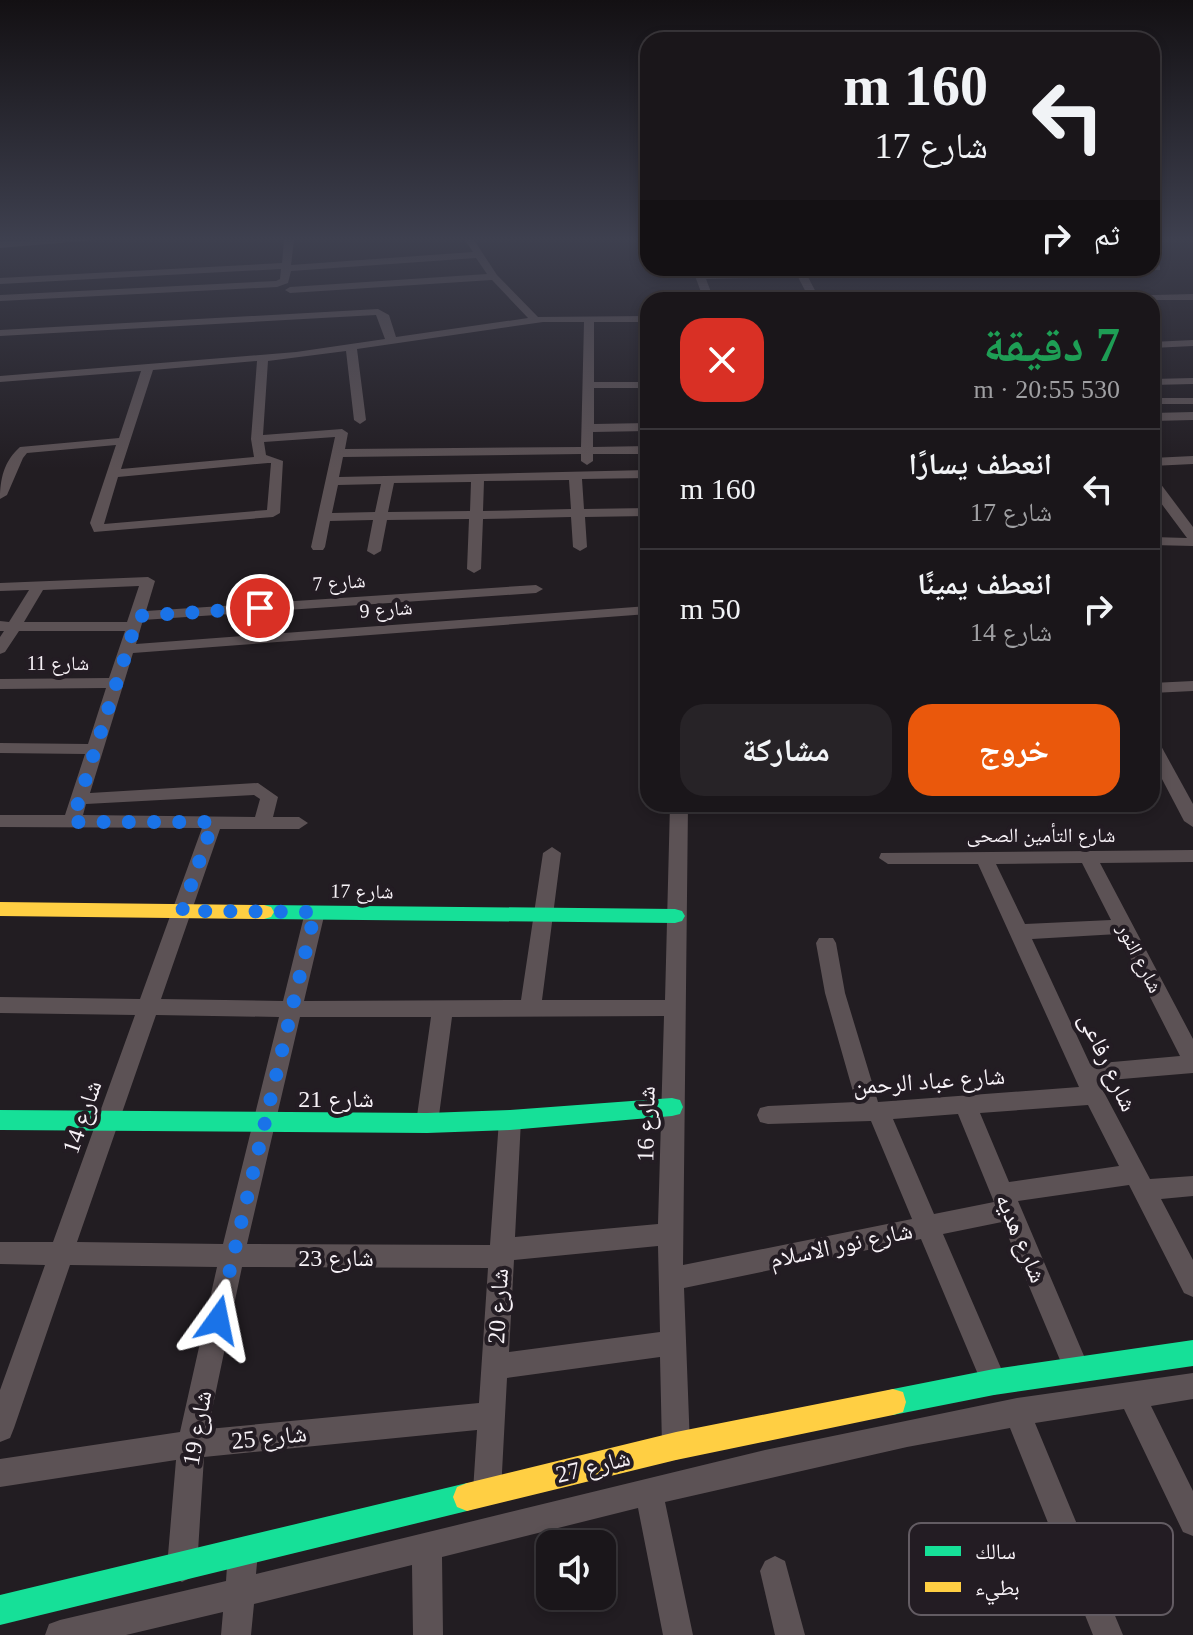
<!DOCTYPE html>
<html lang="ar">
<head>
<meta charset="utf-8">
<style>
  :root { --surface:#1a161a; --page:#272327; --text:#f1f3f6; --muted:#9f9fa2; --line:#383539; --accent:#ea580c }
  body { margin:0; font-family:"Times New Roman","Noto Naskh Arabic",serif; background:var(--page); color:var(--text); direction:rtl; height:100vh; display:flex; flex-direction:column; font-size:30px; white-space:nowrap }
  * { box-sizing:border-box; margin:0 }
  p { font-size:26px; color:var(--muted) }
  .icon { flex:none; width:44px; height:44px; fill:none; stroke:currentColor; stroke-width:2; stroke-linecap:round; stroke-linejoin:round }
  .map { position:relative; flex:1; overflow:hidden; direction:ltr }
  .sheet { position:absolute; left:640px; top:292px; width:520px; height:520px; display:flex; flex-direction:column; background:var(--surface); border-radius:24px; box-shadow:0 4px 12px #0003,0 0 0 2px var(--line); direction:rtl }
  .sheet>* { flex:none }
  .top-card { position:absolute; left:640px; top:32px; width:520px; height:244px; border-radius:24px; box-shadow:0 4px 12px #0003,0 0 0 2px var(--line); direction:rtl; background:#1a161a; color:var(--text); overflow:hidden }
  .controls { position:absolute; left:536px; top:1530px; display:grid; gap:16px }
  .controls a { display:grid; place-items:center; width:80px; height:80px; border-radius:16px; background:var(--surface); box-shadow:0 4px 12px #0003,0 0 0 2px var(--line); font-size:40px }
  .pin { position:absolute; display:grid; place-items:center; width:68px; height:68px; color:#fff; margin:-34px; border:4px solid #fff; border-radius:50%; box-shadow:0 2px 8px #0007 }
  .me { position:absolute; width:88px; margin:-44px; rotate:12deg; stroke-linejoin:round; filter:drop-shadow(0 0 6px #0008) }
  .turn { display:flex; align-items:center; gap:28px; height:168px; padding:0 40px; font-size:36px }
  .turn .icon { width:104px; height:104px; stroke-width:2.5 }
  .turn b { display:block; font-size:56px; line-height:68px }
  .then { display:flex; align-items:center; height:76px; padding:0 40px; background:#0003; gap:16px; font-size:30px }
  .round { display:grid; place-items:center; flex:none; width:84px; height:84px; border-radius:24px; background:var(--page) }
  .overview { display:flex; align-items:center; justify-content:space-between; height:136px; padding:0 40px }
  h1 { font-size:48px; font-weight:800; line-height:60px; color:#1e9e55 }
  .action { display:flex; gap:16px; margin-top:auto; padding:16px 40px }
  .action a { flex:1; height:92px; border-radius:24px; background:var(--accent); color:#fff; font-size:32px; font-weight:800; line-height:92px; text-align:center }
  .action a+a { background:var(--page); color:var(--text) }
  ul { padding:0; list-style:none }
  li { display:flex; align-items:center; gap:24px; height:120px; padding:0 40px; border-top:2px solid var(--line) }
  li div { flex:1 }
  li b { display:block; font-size:30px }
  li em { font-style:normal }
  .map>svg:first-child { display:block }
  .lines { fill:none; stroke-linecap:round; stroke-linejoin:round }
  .street { fill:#5c5255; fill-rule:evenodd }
  .fast { fill:#16e098; fill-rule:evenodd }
  .slow { fill:#ffcf43; fill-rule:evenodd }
  .route { stroke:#1a73e8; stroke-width:14; stroke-dasharray:0 25.2 }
  .labels { text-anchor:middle; stroke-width:8; stroke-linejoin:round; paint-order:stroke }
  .street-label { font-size:20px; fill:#f7f2f7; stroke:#231c23 }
  .near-street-label { font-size:24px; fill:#f7f2f7; stroke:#231c23 }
  .key { fill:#231c23; stroke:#635c63; stroke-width:2 }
  .key-label { font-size:22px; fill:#f7f2f7 }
</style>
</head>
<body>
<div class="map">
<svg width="1193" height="1635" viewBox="0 0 1193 1635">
  <rect width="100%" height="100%" fill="#221d22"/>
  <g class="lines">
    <g class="street">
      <polygon points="34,240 95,240 0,248 0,242"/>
      <path d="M284,240H294L291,265L473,252L465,240H474L497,275L538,317L648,316V322H594V382H648V388H594V424L648,423V431L593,432V447L648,446V454H593V461L587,465L581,461V454L343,457L339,477L648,470V478L582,479L584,509L648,508V516L585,517L587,547L580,551L573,547L571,517L483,519L481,569L474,573L467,569L469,519L387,520L381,551L374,555L367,551L373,520L330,521L325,547L323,550H313L311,547L335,437L264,442L266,455L283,461L280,513L273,517L94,532L90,523L116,445L27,453L23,458L7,495L0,499C0,479 4,461 20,447L119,438L141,371L0,382V376L296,352L385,339L376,315L0,336V330L378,309L389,315L396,337L528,318L492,280L290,293L285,290L290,287L487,274L476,258L291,271L288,283L277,287L0,301V295L276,281L280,279L281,269L0,284V278L282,263ZM543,322H584L581,447L345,449L348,433L342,429L263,435L268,361L346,351L354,420L360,424L366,420L357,349ZM257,361L251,439L254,457L121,469L153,370ZM268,463H271L267,510L104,524L118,477ZM569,480L571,509L483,511L484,481ZM471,482L470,511L388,512L394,483ZM381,484L375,512L332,513L338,485Z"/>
      <polygon points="1152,258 1160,266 1160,270 808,277 820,300 810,300 798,277 706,279 714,300 704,300 692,268 702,268 704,273 795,271 793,268 803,268 805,271 1152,268"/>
      <polygon points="1193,294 1193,300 1073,300 1078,297"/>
      <polygon points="1193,340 1193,346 1152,348 1152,342"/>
      <polygon points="1193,378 1193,384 1152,385 1152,379"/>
      <rect x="1152" y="398" width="41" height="6"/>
      <polygon points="1193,412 1193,420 1152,421 1152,413"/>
      <polygon points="1193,456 1193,464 1152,466 1152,458"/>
      <polygon points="1152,478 1157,479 1193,527 1193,546 1152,545 1152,537 1187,538 1152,491"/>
      <path d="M148,577L155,581L146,611L536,585L543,589L536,593L143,620L136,644L648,606V614L133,653L90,793L258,783L278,797L273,817H299L308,823L299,829H220L161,999L283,1001L305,912L308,907H322L325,912L304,1001L521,1000L543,853L552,847L561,853L542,1000H665L670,804H688L683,1265L912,1219L871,1121L768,1124L760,1122L757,1115L760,1108L768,1106L856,1102L825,993L816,943L819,938H833L836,943L845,993L878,1102L1079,1087L978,864H888L879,858L881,853L1193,850V862L1100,863L1193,1039V1073L1098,1081L1150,1179L1193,1176V1196L1161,1199L1193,1260V1297L1184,1293L1129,1185L1018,1201L1090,1370L1086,1379L1077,1383L1068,1379L1002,1222L943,1234L1007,1382L1003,1391L994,1395L985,1391L921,1239L684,1288L690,1446L686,1456L676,1460L666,1456L662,1446L660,1357L507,1378L501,1491L497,1501L487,1505L477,1501L473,1491L477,1430L204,1457L197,1567L192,1577L182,1582L172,1577L167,1567L176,1460L0,1487V1459L180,1432L217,1267L70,1265L14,1428L10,1438L0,1442V1390L45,1265L0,1264V1242H53L135,1015L0,1013V997L140,999L202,828L0,827V815H65L85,754L0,753V743L88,744L106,688L0,689V679L109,678L125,631H19L5,652L0,654V637L4,631H0V621L9,622L29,590L0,591V583ZM139,586L127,622H24L43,590ZM254,795L260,799L255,817L83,815L86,804ZM1082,863L1111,920L1025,924L996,864ZM1118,934L1180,1056L1090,1064L1032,939ZM156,1015L279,1017L223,1244L77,1242ZM664,1016L658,1224L515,1237L521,1120L518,1113L510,1110L502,1113L499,1120L490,1245L247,1244L300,1017H431L416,1123L419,1130L427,1133L435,1130L438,1123L452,1017ZM1088,1105L1119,1166L1009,1182L980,1113ZM958,1114L994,1202L934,1214L893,1119ZM658,1246L660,1332L509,1352L514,1260ZM242,1267L488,1268L479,1403L208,1429Z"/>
      <polygon points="1193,681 1193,691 1152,693 1152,683"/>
      <polygon points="1152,739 1160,744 1193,804 1193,827 1184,821 1152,760"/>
      <polygon points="1193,1373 1193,1399 1151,1406 1193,1491 1193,1536 1183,1532 1124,1409 1035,1423 1123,1635 1093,1635 1010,1428 907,1447 665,1502 693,1635 663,1635 638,1508 442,1557 443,1635 413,1635 412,1565 254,1604 251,1635 221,1635 223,1612 126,1635 45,1635 49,1624 60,1620 226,1581 228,1552 233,1542 243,1537 253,1542 258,1552 256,1574 765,1450 1017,1398"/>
      <polygon points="775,1556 785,1561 805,1635 775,1635 760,1571 765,1561"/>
    </g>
    <g class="fast">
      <polygon points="264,905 675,909 682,911 685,916 682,921 675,923 264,919 257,917 254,912 257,907"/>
      <polygon points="672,1098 680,1100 683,1107 680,1114 672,1116 510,1130 427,1133 0,1130 0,1110 427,1113 510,1110"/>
      <polygon points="1193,1340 1193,1366 994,1395 893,1415 883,1412 880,1402 883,1392 893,1389 994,1369"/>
      <polygon points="467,1483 477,1487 481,1497 477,1507 467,1511 0,1625 0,1595"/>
    </g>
    <g class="slow">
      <polygon points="0,902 264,905 271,907 274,912 271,917 264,919 0,916"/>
      <polygon points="893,1389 903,1392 906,1402 903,1412 893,1415 676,1460 467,1511 457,1507 453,1497 457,1487 467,1483 676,1432"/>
    </g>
  </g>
  <linearGradient id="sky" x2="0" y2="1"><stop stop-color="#131013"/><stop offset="0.51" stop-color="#3e404f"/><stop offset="1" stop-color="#3e404f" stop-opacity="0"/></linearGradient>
  <rect width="1193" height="469" fill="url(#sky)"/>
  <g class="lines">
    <polyline class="route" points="218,1320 315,912 182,911 213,822 72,822 138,616 260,608"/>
  </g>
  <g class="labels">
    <g class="street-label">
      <text transform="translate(339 582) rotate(-4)" y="7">شارع 7</text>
      <text transform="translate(386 609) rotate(-4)" y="7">شارع 9</text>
      <text x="58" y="670">شارع 11</text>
      <text x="1041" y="842">شارع التأمين الصحى</text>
      <text transform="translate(362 891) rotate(1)" y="7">شارع 17</text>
      <text transform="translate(1140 958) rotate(63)" y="7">شارع النور</text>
    </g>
    <g class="near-street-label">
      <text transform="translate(1108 1062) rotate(65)" y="8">شارع رفاعى</text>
      <text transform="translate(929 1081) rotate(-4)" y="8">شارع عباد الرحمن</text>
      <text x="336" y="1107">شارع 21</text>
      <text transform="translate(82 1117) rotate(-71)" y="8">شارع 14</text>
      <text transform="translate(646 1124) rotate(-89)" y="8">شارع 16</text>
      <text transform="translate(1021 1238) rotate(67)" y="8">شارع هديه</text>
      <text transform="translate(841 1245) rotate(-12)" y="8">شارع نور الاسلام</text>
      <text x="336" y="1266">شارع 23</text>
      <text transform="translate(498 1306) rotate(-87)" y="8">شارع 20</text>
      <text transform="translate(197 1428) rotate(-80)" y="8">شارع 19</text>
      <text transform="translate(269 1437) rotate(-6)" y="8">شارع 25</text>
      <text transform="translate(593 1466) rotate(-14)" y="8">شارع 27</text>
    </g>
  </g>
  <rect x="909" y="1523" width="264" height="92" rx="12" class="key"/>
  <rect x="925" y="1546" width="36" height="10" fill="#16e098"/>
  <rect x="925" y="1582" width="36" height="10" fill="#ffcf43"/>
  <g class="key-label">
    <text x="975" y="1559">سالك</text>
    <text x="975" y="1595">بطيء</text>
  </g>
</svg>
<div class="controls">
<a><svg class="icon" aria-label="sound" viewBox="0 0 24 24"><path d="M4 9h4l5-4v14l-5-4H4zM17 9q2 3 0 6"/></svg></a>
</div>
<div class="pin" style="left:260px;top:608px;background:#d93025"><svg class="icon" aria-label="arrive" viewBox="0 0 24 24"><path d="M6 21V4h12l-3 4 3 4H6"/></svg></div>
<svg class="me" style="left:218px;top:1320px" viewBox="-20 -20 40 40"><path d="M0-17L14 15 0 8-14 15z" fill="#1a73e8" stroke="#fff" stroke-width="4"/></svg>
<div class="top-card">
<div class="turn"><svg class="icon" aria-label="left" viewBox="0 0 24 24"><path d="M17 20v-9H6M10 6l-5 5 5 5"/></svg><div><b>160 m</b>شارع 17</div></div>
<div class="then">ثم<svg class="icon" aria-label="right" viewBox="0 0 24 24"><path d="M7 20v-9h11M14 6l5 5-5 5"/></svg></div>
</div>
<section class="sheet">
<div class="overview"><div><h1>7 دقيقة</h1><p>530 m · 20:55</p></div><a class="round" style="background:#d93025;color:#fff"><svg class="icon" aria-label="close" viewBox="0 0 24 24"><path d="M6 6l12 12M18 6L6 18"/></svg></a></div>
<ul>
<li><svg class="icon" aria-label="left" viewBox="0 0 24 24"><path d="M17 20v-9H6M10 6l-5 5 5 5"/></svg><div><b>انعطف يسارًا</b><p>شارع 17</p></div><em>160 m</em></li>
<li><svg class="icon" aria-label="right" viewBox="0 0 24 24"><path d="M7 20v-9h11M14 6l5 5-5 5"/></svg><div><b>انعطف يمينًا</b><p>شارع 14</p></div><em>50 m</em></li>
</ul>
<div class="action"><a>خروج</a><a>مشاركة</a></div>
</section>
</div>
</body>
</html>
